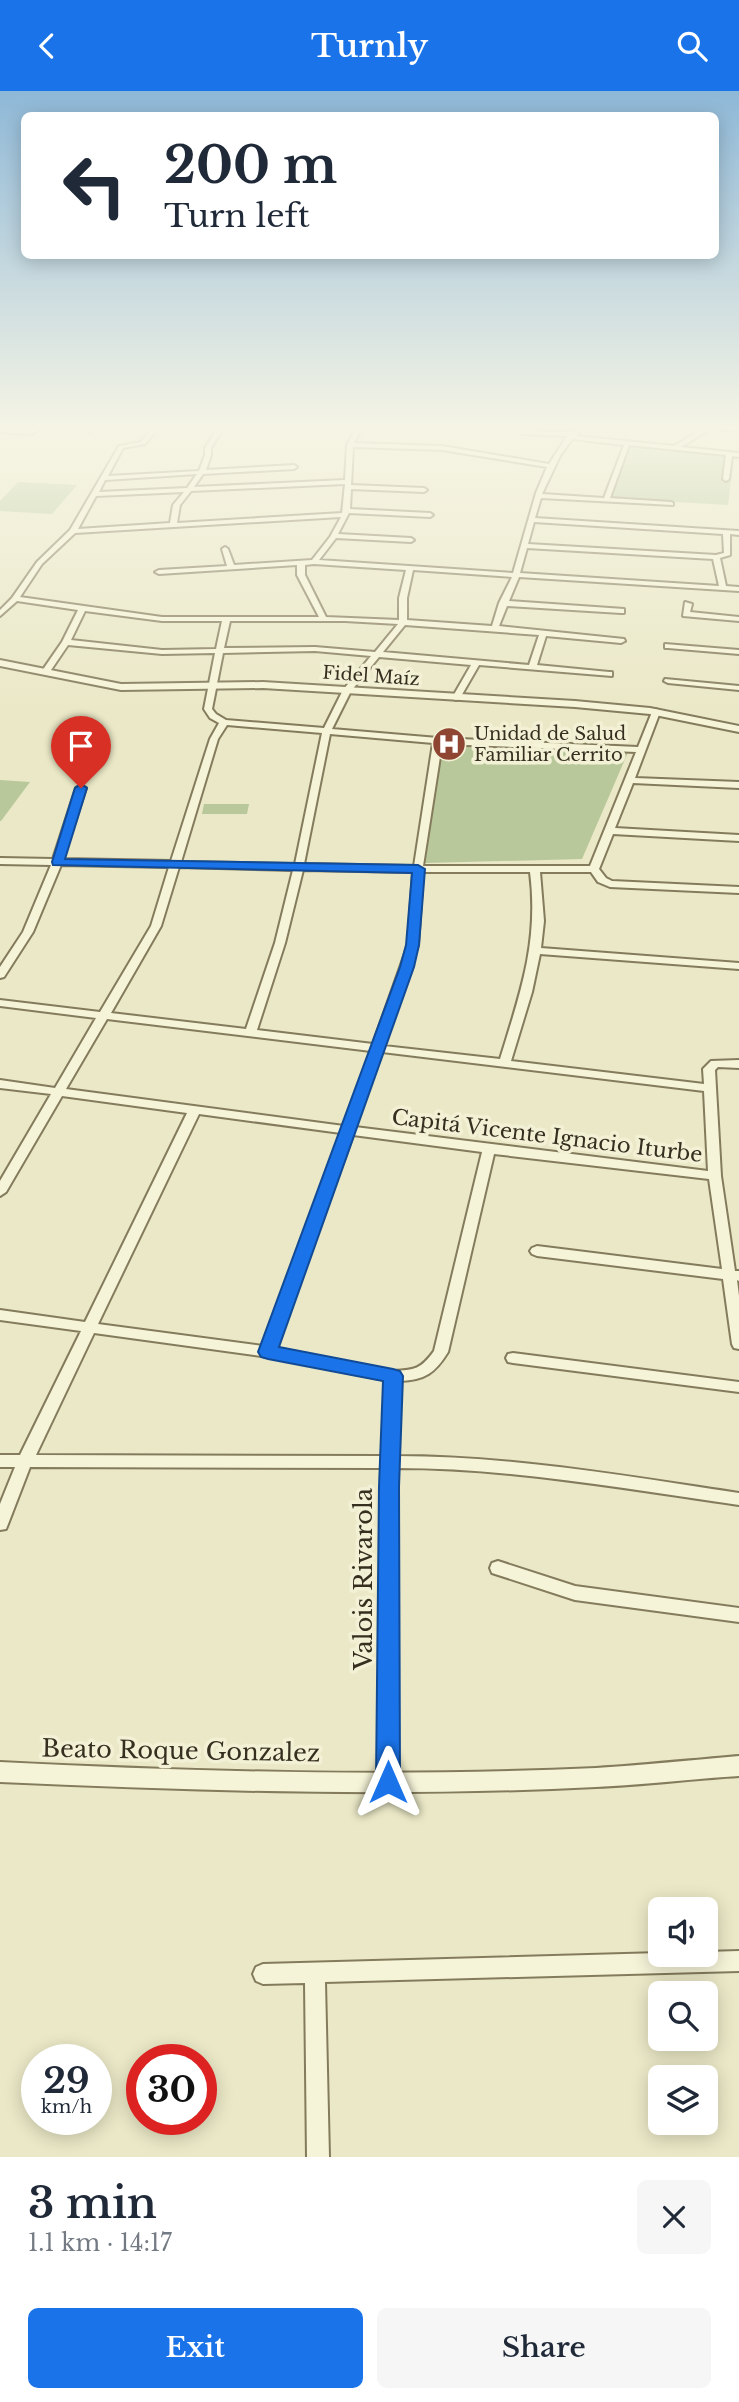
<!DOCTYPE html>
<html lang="en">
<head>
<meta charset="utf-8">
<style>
  :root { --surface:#fff; --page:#f6f6f7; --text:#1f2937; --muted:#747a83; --accent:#1a73e8 }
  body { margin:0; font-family:"Libre Baskerville",serif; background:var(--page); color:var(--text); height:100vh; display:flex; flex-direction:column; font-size:26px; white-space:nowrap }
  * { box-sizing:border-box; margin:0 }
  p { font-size:23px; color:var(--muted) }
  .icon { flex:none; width:38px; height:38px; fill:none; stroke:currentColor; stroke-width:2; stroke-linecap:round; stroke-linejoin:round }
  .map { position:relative; height:2066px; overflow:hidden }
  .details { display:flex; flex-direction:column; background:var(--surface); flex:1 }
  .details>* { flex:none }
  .top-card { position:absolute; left:21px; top:21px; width:698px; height:147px; border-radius:10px; box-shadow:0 4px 18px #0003; background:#fff; color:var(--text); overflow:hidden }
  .fabs { position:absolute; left:648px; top:1806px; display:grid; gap:14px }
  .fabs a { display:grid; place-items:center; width:70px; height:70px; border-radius:10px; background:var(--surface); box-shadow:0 4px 18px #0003; font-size:35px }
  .speed { position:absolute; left:21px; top:1953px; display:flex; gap:14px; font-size:35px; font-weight:700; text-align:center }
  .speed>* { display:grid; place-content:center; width:91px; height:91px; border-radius:50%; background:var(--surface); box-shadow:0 4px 18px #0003; line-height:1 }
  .speed small { font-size:18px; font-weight:400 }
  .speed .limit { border:10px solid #d22; background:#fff; color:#111 }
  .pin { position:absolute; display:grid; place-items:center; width:60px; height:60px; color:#fff; margin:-72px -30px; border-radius:50% 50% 50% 0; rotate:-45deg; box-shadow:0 0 7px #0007 }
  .pin .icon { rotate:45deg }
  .me { position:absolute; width:77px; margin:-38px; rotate:0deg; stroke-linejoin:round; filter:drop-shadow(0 0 5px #0008) }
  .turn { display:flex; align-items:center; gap:24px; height:147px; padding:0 28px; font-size:32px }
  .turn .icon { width:91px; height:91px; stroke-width:2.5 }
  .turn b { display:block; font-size:49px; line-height:60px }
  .round { display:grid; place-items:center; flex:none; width:74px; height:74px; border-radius:10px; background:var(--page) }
  .overview { display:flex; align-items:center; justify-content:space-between; height:119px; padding:0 28px }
  h1 { font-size:42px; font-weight:600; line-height:52px }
  .action { display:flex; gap:14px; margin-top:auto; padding:14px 28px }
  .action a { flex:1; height:80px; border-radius:10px; background:var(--accent); color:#fff; font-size:28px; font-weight:600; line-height:80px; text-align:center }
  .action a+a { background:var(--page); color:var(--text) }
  header { display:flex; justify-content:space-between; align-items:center; height:91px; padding:0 28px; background:var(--accent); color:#fff; font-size:32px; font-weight:600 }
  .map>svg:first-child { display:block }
  .green { fill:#b8c89b }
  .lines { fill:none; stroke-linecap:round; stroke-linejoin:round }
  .minor-casing { stroke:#847b5d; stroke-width:4 }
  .tertiary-casing { stroke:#847b5d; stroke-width:4 }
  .minor { fill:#f6f4d8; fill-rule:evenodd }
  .tertiary { fill:#f6f4d8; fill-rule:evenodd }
  .route { fill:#1a73e8; stroke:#114b97; stroke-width:2 }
  .labels { text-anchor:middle; stroke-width:7; stroke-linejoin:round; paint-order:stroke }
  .far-street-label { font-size:18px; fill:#362f20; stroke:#f2f1d5 }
  .far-poi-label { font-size:18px; fill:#362f20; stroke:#f2f1d5; text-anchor:start }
  .street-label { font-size:21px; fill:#362f20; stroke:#f2f1d5 }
  .near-street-label { font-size:24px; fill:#362f20; stroke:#f2f1d5 }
</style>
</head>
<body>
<header><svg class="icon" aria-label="back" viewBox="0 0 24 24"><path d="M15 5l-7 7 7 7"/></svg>Turnly<svg class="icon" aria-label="search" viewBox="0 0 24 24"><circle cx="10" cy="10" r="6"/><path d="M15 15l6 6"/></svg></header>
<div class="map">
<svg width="739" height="2066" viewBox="0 0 739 2066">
  <rect width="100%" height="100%" fill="#eae8c6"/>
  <g class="green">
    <polygon points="631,355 734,365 728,414 610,407 624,363"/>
    <polygon points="18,391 77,394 52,423 0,420 0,410"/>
    <polygon points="442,651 629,659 582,768 425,772"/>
    <polygon points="0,689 30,691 1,730 0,730"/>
    <polygon points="204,713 249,713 247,723 202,723"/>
  </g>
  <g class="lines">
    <g class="minor-casing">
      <g id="minor">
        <polygon points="38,335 44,335 32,343 0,341 0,337 31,339"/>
        <polygon points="92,335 98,335 92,341 88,341"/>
        <path d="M154,335H160L145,353L123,357L108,385L199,380L205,364V357L219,335H225L211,357V364L206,379L294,374L297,376L294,378L203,383L194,396L345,389L347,354L357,335H363L354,352L442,355L549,373L567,345L521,343L519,340L573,341L580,335H586L576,345L674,355L706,336L704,335L739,337V341L712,337L681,356L739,362V366L732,365L729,388L726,390L723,388L726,364L629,354L610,407L671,411L673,412V414L541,407L535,427L739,440V444L730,443V464L720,467L726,495L739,496V500L519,486L509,510L624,518V522H621L507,515L499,535L624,548L625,550L621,552L546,545L537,574L609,581H612V585L479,574L460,607L456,609L452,607L471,574L379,566L351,600L332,638L438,647L638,656L652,621L656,618L660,621L635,687L739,691V697L633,692L615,737L739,744V750L613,743L599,778L606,787L612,790L739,796V802L610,796L598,791L591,781H540L544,830L541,857L739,872V878L540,863L532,901L511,970L704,993L703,978L711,970L739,969V977L718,976L715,979L721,1085L735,1180H739V1190L737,1189L739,1205V1258L734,1257L732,1253L723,1188L537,1165L532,1163L530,1160L532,1157L537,1155L722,1178L709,1088L494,1063L448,1261C435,1282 425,1289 400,1290L397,1365C511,1365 626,1385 739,1402V1414C626,1398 511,1377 397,1377V1691L395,1697L388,1700L381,1697L379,1691L381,1377L30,1376L8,1433L6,1438L0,1439V1413L15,1376H0V1364H20L81,1240L0,1229V1219L85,1231L187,1022L62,1005L6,1101L0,1105V1090L51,1003L0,997V989L55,997L96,927L0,915V909L100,921L151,835L169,776L61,774L33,841L4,886L0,887V876L23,841L51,774L0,773V767L53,768L76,697L81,694L86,697L63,768L171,770L210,648L219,632L210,627L204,618L215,562L162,563L68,554L49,582H46L42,580L62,551L78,519L17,510L0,525V519L12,507L37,471L70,439L119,355L141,351ZM572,348L624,354L604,407L542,403L560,365ZM353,356L442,359L547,376L536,402L513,482L319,469L336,447L411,451L414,449L411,447L338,443L349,422L430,426L433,424L430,422L350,418L351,398L424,401L427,399L424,397L351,394ZM197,383L187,397L99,401L105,389ZM345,393L342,422L177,432L180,414L191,400ZM184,401L173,414L170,432L78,438L96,405ZM341,426L330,446L312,469L234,474L228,458L225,456L222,458L227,475L159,479L155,481L159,483L297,474V484L319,526H162L20,506L42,473L75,442ZM534,431L723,443L724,462L716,464L528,453ZM527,457L713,468L719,495L520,482ZM314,473L406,479L399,507V529L326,526L305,484V474ZM413,479L512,486L499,512L492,535L407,529V507ZM85,520L162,530H222L216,558L162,559L71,549ZM230,530H345L398,533L375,561L315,556L224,557ZM405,534L539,544L529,574L383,561ZM315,560L371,565L343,599L324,637L226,629L216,623L212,618L223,562ZM227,634L322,642L295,773L181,771L218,648ZM330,643L433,652L414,775L304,773ZM442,653L636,661L590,775H423ZM179,776L293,779L275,852L246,938L111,922L161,835ZM303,779L413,781L408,854L373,953L257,939L285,852ZM423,781H530C539,851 520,903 500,968L384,955L418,854ZM107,928L371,960L344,1035L66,998ZM382,961L704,1000L708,1080L355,1036ZM199,1023L341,1042L263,1255L98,1233ZM353,1044L482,1061L434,1260C421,1278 415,1279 393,1280L276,1257ZM94,1242L268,1266L385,1289L382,1365L36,1364Z"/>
        <polygon points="685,511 692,513 690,521 739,526 739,530 683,525"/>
        <polygon points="665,553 739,559 739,563 668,557 665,557"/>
        <polygon points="665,588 739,595 739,599 668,592 664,590"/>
        <polygon points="513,1262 739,1291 739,1301 513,1272 508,1271 506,1267 508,1263"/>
        <polygon points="498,1470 575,1495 739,1517 739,1531 575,1509 492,1482 490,1477 492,1472"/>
        <polygon points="739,1860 739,1880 325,1891 329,2066 307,2066 305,1892 263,1893 256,1890 253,1883 256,1876 263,1873 660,1862 660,1864 705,1864 705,1861"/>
      </g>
    </g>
    <g class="tertiary-casing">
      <g id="tertiary">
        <polygon points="0,569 121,593 263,591 575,610 650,617 739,635 739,641 650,623 575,616 263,597 121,599 0,575"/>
        <path d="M739,1665V1685C691,1688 644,1694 596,1696C397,1706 199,1700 0,1691V1671C199,1681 397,1686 596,1677C644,1674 691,1669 739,1665Z"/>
      </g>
    </g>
    <use href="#minor" class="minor"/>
    <use href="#tertiary" class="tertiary"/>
  </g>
  <linearGradient id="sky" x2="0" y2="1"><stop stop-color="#8eb8d7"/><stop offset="0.54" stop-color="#f6f5e5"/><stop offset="1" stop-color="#f6f5e5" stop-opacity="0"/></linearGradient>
  <rect width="739" height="624" fill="url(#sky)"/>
  <polygon class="route" points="81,693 87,697 65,768 418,774 425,778 419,854 414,876 279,1256 393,1278 400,1280 403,1285 399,1396 400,1691 397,1698 388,1702 380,1698 376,1691 379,1396 383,1290 268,1268 261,1266 258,1261 400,876 406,854 412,782 53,774 52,771 75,697"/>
  <defs>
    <g id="hospital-disc" transform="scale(1.75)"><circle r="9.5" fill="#8e4632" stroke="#f2f1d5"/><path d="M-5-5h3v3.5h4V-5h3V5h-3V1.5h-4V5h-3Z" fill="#fff"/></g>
  </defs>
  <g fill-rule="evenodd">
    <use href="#hospital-disc" x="449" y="653"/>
  </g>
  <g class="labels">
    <g class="far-street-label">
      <text transform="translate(371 585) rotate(4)" y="6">Fidel Maíz</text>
    </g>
    <g class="far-poi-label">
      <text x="474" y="649">Unidad de Salud<tspan x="474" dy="21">Familiar Cerrito</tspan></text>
    </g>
    <g class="street-label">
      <text transform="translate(547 1045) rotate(7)" y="7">Capitá Vicente Ignacio Iturbe</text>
    </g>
    <g class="near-street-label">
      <text transform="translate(364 1488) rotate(-90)" y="8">Valois Rivarola</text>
      <text transform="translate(181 1660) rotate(1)" y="8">Beato Roque Gonzalez</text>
    </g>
  </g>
</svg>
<div class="fabs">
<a><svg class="icon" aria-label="sound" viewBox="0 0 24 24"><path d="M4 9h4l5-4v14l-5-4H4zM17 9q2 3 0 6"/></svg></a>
<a><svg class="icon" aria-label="search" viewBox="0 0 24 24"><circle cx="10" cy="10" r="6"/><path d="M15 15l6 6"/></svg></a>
<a><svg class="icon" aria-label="layers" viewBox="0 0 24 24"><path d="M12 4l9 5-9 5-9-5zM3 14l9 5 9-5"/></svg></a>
</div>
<div class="speed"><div>29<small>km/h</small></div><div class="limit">30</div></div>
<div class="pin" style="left:81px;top:697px;background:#d93025"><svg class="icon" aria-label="arrive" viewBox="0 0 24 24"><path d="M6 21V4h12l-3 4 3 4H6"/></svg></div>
<svg class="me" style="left:388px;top:1691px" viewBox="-20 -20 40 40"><path d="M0-17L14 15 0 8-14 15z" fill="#1a73e8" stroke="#fff" stroke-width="4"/></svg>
<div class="top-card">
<div class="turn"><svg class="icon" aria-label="left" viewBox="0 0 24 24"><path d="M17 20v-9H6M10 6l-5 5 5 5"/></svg><div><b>200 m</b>Turn left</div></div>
</div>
</div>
<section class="details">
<div class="overview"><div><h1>3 min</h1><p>1.1 km · 14:17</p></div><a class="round"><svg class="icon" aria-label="close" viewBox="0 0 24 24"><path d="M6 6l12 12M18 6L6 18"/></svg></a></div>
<div class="action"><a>Exit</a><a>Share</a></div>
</section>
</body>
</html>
